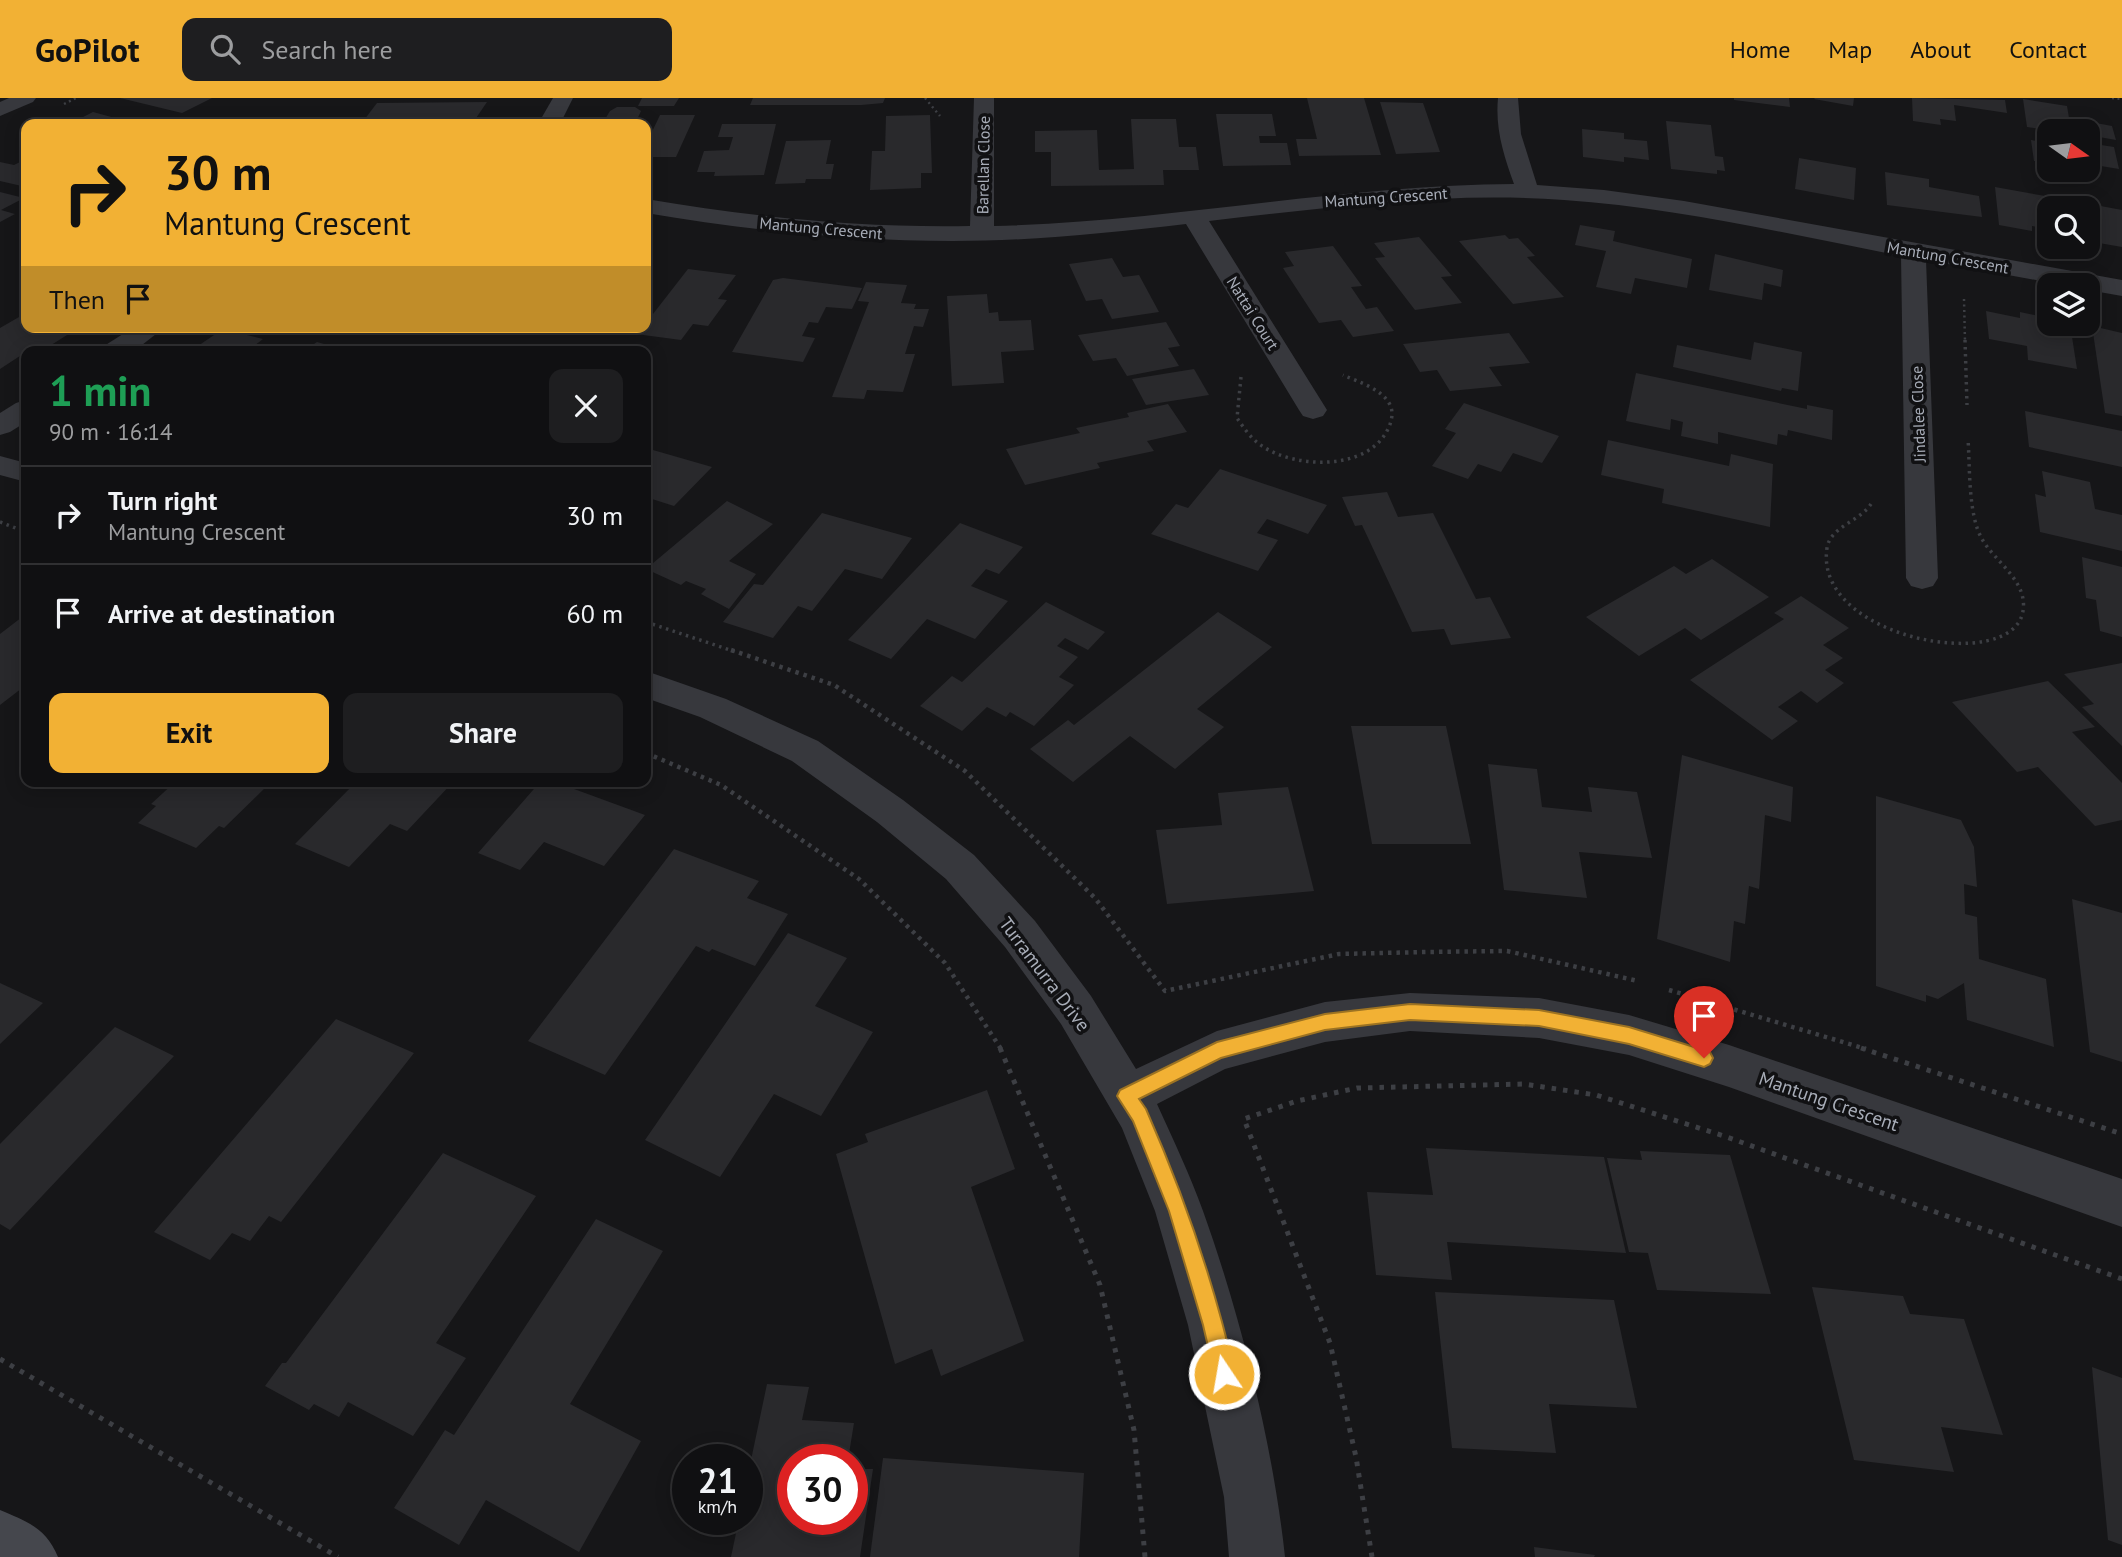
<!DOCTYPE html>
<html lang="en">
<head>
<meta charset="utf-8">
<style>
  :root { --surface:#101012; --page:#1e1e20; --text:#f1f3f6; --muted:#9c9d9f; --line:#303032; --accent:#f2b134 }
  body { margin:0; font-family:"PT Sans",sans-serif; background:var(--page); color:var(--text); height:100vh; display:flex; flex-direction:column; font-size:26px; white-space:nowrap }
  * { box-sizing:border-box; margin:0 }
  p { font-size:23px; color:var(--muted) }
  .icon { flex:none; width:38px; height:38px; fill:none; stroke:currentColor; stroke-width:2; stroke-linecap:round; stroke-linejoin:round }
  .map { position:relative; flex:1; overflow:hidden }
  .details { position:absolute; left:21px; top:248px; width:630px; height:441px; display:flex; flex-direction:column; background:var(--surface); border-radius:14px; box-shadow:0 4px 18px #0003,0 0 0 2px var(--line) }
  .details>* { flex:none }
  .hud { position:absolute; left:21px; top:21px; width:630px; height:214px; border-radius:14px; box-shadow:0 4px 18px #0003,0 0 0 2px var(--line); background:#f2b134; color:#111; overflow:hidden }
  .needle { width:46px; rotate:104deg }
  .controls { position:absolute; left:2037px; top:21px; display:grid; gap:14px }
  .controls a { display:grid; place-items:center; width:63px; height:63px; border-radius:14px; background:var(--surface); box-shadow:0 4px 18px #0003,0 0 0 2px var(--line); font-size:35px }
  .speed { position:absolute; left:672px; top:1346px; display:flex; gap:14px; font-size:35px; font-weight:700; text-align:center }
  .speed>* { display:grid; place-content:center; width:91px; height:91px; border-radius:50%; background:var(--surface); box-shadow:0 4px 18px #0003,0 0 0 2px var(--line); line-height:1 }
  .speed small { font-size:18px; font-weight:400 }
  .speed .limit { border:10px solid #d22; background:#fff; color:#111 }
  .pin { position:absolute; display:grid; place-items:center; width:60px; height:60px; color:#fff; margin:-72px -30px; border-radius:50% 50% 50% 0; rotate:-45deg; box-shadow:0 0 7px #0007 }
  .pin .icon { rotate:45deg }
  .me { position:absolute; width:77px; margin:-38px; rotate:348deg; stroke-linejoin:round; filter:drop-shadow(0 0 5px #0008) }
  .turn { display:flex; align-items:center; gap:24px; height:147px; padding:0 28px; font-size:32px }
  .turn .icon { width:91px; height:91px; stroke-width:2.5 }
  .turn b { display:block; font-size:49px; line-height:60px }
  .then { display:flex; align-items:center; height:66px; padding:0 28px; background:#0003; gap:14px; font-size:26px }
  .round { display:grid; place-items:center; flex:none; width:74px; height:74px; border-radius:14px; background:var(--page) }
  .headline { display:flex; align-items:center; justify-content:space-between; height:119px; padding:0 28px }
  h1 { font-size:42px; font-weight:800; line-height:52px; color:#1e9e55 }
  .cta { display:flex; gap:14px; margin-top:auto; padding:14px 28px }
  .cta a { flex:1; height:80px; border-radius:14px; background:var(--accent); color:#111; font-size:28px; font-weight:800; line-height:80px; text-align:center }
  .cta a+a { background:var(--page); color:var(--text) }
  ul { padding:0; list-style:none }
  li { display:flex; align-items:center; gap:21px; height:98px; padding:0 28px; border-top:2px solid var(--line) }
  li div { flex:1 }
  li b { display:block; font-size:26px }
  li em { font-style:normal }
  header { display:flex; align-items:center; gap:42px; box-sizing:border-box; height:98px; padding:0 35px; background:var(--accent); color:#111 }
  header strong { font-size:33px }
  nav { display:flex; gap:38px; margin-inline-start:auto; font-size:24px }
  .search { width:490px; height:63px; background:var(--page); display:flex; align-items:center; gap:18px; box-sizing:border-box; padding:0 24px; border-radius:14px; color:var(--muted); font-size:26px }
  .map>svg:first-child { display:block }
  .building { fill:#29292c }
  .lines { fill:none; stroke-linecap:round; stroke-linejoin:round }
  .path-far3 { stroke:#3d3f44; stroke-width:2.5; stroke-dasharray:2 3.5; stroke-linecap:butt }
  .path-far2 { stroke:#3d3f44; stroke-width:3.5; stroke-dasharray:2.5 4.5; stroke-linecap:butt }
  .path-far1 { stroke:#3d3f44; stroke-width:4.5; stroke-dasharray:3.5 5; stroke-linecap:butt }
  .path { stroke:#3d3f44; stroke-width:5; stroke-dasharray:4.5 7; stroke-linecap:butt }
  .minor { fill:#37383d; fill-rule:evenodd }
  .secondary { fill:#45474d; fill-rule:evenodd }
  .route { fill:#f2b134; stroke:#9d7322; stroke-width:2 }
  .labels { text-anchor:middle; stroke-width:7; stroke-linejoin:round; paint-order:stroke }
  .far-street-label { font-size:16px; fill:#a8adb8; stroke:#111113 }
  .street-label { font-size:19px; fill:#a8adb8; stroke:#111113 }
</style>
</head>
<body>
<header>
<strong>GoPilot</strong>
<div class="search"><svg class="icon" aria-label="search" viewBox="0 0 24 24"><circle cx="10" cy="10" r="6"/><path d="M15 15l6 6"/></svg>Search here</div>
<nav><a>Home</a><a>Map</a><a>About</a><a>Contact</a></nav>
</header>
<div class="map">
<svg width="2122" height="1459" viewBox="0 0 2122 1459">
  <rect width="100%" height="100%" fill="#161618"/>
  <g class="building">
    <polygon points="120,0 212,0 182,15"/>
    <polygon points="642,0 679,0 674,8 638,8"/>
    <polygon points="753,0 885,0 883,5 861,7 750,7"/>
    <polygon points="1307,0 1364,0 1381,57 1299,58 1296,41 1317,41"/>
    <polygon points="1734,0 1789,0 1790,9 1734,2"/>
    <polygon points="1815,0 1854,0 1853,8 1814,1"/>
    <polygon points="1912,0 2005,2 2007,15 1954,7 1956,23 1940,21 1941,27 1913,23"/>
    <polygon points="2023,1 2067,8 2069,20 2112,28 2116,42 2088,37 2088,33 2056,33 2027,29"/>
    <polygon points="487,4 472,26 361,26 377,5"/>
    <polygon points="1380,4 1423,5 1440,54 1396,56"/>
    <polygon points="617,9 635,9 641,13 635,26 602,26 610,13"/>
    <polygon points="93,14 115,20 109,22 120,26 60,26 67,23 73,24"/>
    <polygon points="1216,16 1272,16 1276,38 1259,38 1260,45 1287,45 1291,67 1223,68"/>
    <polygon points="660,17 695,17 676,59 646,59 646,36 651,36"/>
    <polygon points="930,17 932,75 921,75 921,90 870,92 872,53 885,53 886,18"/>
    <polygon points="1131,21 1176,21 1179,49 1196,49 1199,72 1163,72 1164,87 1051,88 1051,54 1035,54 1035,33 1097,32 1099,72 1134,71"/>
    <polygon points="1666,23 1711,27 1715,58 1723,59 1725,73 1717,72 1717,76 1671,71"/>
    <polygon points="722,26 776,26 764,77 714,78 715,74 697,74 704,53 729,52 733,39 718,39"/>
    <polygon points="1582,31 1624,35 1624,41 1647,43 1649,62 1624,59 1624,64 1583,59"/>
    <polygon points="831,42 826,66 834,66 831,81 806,81 805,85 775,86 786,43"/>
    <polygon points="2031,42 2049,45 2049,65 2034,63"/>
    <polygon points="2088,45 2114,49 2119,71 2095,67 2096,73 2088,72"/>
    <polygon points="1799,60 1856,70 1854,102 1795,91"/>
    <polygon points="26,61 26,89 0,83 0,64 14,67"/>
    <polygon points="1885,74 1929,81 1929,89 1979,98 1982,119 1887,107"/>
    <polygon points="1995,89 2045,98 2049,113 2049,131 2032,128 2032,133 1999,127"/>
    <polygon points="0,94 24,100 1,112 15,116 0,124"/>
    <polygon points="2090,106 2122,112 2122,149 2099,145"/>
    <polygon points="1580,127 1615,133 1613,143 1692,161 1687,190 1635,180 1631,196 1596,189 1606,153 1575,147"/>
    <polygon points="1505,137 1509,141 1518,140 1535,158 1527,159 1564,199 1513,206 1459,143"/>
    <polygon points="1419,139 1452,178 1441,179 1462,205 1415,212 1375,160 1385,159 1374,145"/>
    <polygon points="1333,148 1362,188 1351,189 1366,211 1377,209 1394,233 1353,239 1341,222 1319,225 1283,170 1294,168 1285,154"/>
    <polygon points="1715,156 1783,172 1781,189 1764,185 1762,202 1709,192"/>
    <polygon points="1112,160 1123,179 1139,177 1159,214 1112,221 1102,201 1086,203 1069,166"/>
    <polygon points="688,171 736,177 718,201 727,202 708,228 693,226 681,242 636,236 642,229 646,229 646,225"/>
    <polygon points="783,180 862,190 852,211 826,209 818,225 809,224 802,238 815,240 803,264 732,254 773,182"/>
    <polygon points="866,184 907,187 901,205 916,206 914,211 929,211 923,229 914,228 905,256 915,256 903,294 867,292 864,301 832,299 869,204 858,203"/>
    <polygon points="987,196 989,215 998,214 999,223 1031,222 1034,252 1001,254 1004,285 952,288 947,198"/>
    <polygon points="1986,213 2020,220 2020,214 2049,220 2049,226 2070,226 2077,271 2028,262 2027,248 1989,241"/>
    <polygon points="26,215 26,229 68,229 59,235 67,237 40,254 26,254 0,271 0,230"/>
    <polygon points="1166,224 1180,248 1168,250 1179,268 1127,278 1116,260 1093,263 1078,237"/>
    <polygon points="2092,228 2122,235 2122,318 2105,315"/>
    <polygon points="538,229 569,229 560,236"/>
    <polygon points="223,231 263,241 246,254 189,254"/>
    <polygon points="1509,235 1530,265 1489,269 1502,288 1450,293 1437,272 1420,274 1403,246"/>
    <polygon points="317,244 349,253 349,254 302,254"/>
    <polygon points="1754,244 1802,254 1798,293 1782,290 1781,293 1673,269 1677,247 1751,262"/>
    <polygon points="1194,271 1209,297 1146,307 1132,281"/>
    <polygon points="1636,275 1807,311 1807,307 1833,312 1832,342 1788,332 1787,338 1778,336 1777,347 1718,334 1718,346 1681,338 1683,324 1671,321 1670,332 1626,323"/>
    <polygon points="1464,305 1559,338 1542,365 1513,355 1501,374 1478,366 1468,381 1432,368 1456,335 1445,331"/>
    <polygon points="1168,306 1187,334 1147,343 1154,353 1097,365 1100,370 1025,387 1006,351 1080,335 1076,330 1129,319 1127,315"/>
    <polygon points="2025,313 2122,333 2122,369 2029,349"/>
    <polygon points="1608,342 1729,368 1731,356 1773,366 1770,429 1662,405 1664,391 1601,377"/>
    <polygon points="646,350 712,369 674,408 652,401 646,407"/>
    <polygon points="1220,371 1327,407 1308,436 1267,421 1257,435 1278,442 1258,473 1151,436 1176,406 1188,410"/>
    <polygon points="2042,373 2090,384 2095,411 2122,417 2122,453 2040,434 2035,396 2046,399"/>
    <polygon points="1387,394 1398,419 1433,415 1476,501 1490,499 1511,540 1451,547 1444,531 1412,534 1362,427 1355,428 1342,399"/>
    <polygon points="727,403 773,426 729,463 756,476 729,511 701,496 706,491 686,483 681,487 646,471"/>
    <polygon points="822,415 912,440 882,481 845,471 812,513 798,508 773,540 723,524 754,486 763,487"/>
    <polygon points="960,425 1023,449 999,476 986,471 971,488 1008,503 975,541 927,521 891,561 848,542"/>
    <polygon points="2082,459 2122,469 2122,539 2100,533 2096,502 2086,500"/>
    <polygon points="1712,461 1769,499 1701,542 1685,530 1639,558 1586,519 1674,468 1686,476"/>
    <polygon points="1801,498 1849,530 1823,547 1843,560 1825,572 1844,585 1817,605 1801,593 1778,609 1798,623 1772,642 1690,582 1784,521 1774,515"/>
    <polygon points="1046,504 1105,534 1088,552 1065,540 1057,548 1078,559 1059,579 1074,587 1034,628 1010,614 1006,619 987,609 962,633 920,608 952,578 962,584"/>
    <polygon points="1218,514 1272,549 1197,611 1224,629 1175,671 1130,638 1073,684 1030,651 1068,622 1074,627"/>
    <polygon points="26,516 26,587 0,607 0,536"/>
    <polygon points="2122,565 2122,648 2082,609 2094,606 2064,576"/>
    <polygon points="2048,583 2095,629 2072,634 2122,685 2122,722 2095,728 2038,669 2017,674 1952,604"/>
    <polygon points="1351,628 1446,628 1471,746 1372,746"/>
    <polygon points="1682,657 1793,689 1791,724 1765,717 1759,791 1749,788 1745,826 1734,823 1730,864 1657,841"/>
    <polygon points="1488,666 1537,671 1542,709 1592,714 1588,689 1637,694 1652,760 1579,754 1587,800 1504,792"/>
    <polygon points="175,684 271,684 224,730 219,728 196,750 138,725 156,708 151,706"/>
    <polygon points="356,684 453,684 407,733 390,726 349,769 295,746"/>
    <polygon points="540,684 555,684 645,717 604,768 544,744 520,772 478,755"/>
    <polygon points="1288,689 1314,793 1167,806 1156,732 1222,727 1218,695"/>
    <polygon points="1876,698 1961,722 1974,749 1977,789 1964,786 1965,816 1977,819 1979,861 2046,881 2054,949 1967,922 1964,885 1938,901 1926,897 1926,904 1876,888"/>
    <polygon points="674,751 759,783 747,800 788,816 755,868 712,851 709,854 696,848 605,977 528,943"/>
    <polygon points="2072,801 2122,815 2122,964 2090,954"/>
    <polygon points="788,835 847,860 815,908 873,934 821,1018 774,996 720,1079 645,1042"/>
    <polygon points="0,885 43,905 0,946"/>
    <polygon points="336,921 414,955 281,1124 269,1118 250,1143 232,1135 210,1162 154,1134"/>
    <polygon points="115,929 174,958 10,1132 0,1126 0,1046"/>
    <polygon points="987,992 1015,1071 971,1089 1024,1243 941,1278 932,1251 895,1266 836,1056 868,1044 865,1036"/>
    <polygon points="1426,1050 1604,1059 1626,1155 1447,1144 1452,1182 1376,1177 1367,1094 1433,1097"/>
    <polygon points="1640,1053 1730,1057 1771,1196 1657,1192 1648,1155 1629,1154 1607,1060 1642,1062"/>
    <polygon points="443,1055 536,1098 436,1245 466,1260 413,1338 348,1304 339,1319 314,1306 309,1312 265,1288 282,1265 286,1265"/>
    <polygon points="596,1121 663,1153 570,1306 641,1343 579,1454 486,1402 459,1447 394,1410 445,1332 454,1337"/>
    <polygon points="1812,1189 1903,1198 1910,1216 1964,1221 2003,1337 1941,1329 1954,1374 1854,1362"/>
    <polygon points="1435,1194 1614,1202 1637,1310 1549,1306 1556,1355 1452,1350"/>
    <polygon points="2092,1269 2122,1280 2122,1447 2108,1442"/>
    <polygon points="767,1286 809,1289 802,1322 854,1325 848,1362 793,1362 793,1421 852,1421 852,1371 873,1371 860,1459 731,1459 739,1421 747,1421 747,1381"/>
    <polygon points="883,1360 1084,1375 1079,1459 870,1459"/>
    <polygon points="1534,1449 1595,1457 1594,1459 1535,1459"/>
  </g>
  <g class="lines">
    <g class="path-far3">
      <polyline points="925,0 940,18"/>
      <polyline points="2112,0 2122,1"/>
      <polyline points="64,6 76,0"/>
      <polyline points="1964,201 1965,244"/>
    </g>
    <g class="path-far2">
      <polyline points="1965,242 1967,307"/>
      <path d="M1241,279L1237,320C1244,330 1251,341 1262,348C1296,371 1368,373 1388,331C1392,323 1394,313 1389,305C1380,290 1358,284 1343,277"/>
      <path d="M1871,406C1860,423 1830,429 1827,450C1813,541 2013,577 2023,513C2028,483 1995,464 1982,441C1968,417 1970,369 1968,341"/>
      <polyline points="0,424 26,434"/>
      <polyline points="646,524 736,554"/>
    </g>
    <g class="path-far1">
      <polyline points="731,552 834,587 965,673 1095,800 1165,893 1339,856 1425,854 1507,853 1638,883"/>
      <polyline points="646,655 721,687 859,781 945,865 1001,951"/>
      <polyline points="1669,892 1866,951"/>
    </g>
    <g class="path">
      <polyline points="1000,950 1100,1187 1134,1332 1145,1459"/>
      <polyline points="1861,950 2122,1036"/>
      <polyline points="0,1261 338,1459"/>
      <polyline points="1372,1459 1356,1359 1330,1245 1244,1021 1297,1003 1357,990 1524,986 1596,997 1724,1038 2122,1181"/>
    </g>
    <g class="minor">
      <polygon points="9,0 36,0 33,4 0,18 0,4"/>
      <polygon points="553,0 573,0 560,26 538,26"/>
      <path d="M974,0H994V128C1168,124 1339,87 1514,86C1504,58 1495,31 1498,0H1518L1521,36L1537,87L1604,92L1684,103L2122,182V198L2088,192V187H2063L1926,162L1938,480L1933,488L1922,491L1911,488L1906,480L1901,158C1789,136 1678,110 1564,102C1446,93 1326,110 1209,123L1327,312L1323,318L1313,321L1303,318L1299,312L1186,126C1109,135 1031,143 953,143C850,143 747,132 646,115V101C753,119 861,130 970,128Z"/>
      <polygon points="134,229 165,229 133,254 101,254 104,248"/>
      <polygon points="26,302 26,324 10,334 0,337 0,315 16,305"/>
      <polygon points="0,358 26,365 26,384 0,377"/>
      <path d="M646,573L726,601L818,643L903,702L974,757L1035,823L1091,898L1136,971L1217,933L1325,904L1410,895L1539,900L1629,917L1729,947L2122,1081V1129L1729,989L1629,957L1539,940L1410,933L1325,944L1225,971L1157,1006C1173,1041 1190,1077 1203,1113C1241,1219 1273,1347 1285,1459H1229L1224,1399L1188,1227L1155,1113L1122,1030L1061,926L1005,849L946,781L877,724L792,663L700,619L646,600Z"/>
    </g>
    <path class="secondary" d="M0,1412C28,1424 46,1430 58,1459H0Z"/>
  </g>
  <path class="route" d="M1410,906L1539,912L1629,929L1704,952L1710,954L1713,960L1710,966L1704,969L1629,946L1539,928L1410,922L1325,932L1221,960L1139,1001L1146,1011C1184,1097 1214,1184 1235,1276L1232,1283L1224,1287L1216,1283L1203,1227L1169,1113L1133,1023L1117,998L1120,992L1217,944L1325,916Z"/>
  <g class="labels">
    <g class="far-street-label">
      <text transform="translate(983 67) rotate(-89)" y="6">Barellan Close</text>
      <text transform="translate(1386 99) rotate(-4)" y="6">Mantung Crescent</text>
      <text transform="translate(821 130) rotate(5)" y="6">Mantung Crescent</text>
      <text transform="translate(1948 159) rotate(10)" y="6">Mantung Crescent</text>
      <text transform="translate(1253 215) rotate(58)" y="6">Nattai Court</text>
      <text transform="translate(1918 316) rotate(-92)" y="6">Jindalee Close</text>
    </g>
    <g class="street-label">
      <text transform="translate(1045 876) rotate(53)" y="7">Turramurra Drive</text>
      <text transform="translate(1829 1003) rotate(19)" y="7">Mantung Crescent</text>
    </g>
  </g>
</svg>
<div class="controls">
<a><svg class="needle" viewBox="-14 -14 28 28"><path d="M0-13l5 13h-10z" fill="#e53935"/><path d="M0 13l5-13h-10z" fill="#9c9d9f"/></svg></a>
<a><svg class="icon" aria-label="search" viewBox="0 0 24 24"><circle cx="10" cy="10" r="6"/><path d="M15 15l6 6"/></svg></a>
<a><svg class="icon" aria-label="layers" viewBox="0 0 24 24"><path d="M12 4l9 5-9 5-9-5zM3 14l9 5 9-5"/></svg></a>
</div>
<div class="speed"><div>21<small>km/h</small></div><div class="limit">30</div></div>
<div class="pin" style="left:1704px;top:960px;background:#d93025"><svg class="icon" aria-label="arrive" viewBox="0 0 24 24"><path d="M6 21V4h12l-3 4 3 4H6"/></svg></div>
<svg class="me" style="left:1224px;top:1276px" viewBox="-20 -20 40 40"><circle r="17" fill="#f2b134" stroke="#fff" stroke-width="3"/><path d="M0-11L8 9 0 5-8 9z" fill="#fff"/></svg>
<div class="hud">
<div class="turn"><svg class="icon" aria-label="right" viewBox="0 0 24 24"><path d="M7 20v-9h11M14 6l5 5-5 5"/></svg><div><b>30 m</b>Mantung Crescent</div></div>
<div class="then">Then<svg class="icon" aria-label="arrive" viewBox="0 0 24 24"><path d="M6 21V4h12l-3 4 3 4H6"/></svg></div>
</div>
<section class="details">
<div class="headline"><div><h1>1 min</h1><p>90 m · 16:14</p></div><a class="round"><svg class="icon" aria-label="close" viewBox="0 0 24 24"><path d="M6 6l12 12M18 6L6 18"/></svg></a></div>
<ul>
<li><svg class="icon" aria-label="right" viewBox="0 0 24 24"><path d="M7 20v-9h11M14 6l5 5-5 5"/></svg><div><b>Turn right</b><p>Mantung Crescent</p></div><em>30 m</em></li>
<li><svg class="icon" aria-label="arrive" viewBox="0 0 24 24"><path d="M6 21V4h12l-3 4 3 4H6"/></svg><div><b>Arrive at destination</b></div><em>60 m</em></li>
</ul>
<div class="cta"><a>Exit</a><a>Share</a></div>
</section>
</div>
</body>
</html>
